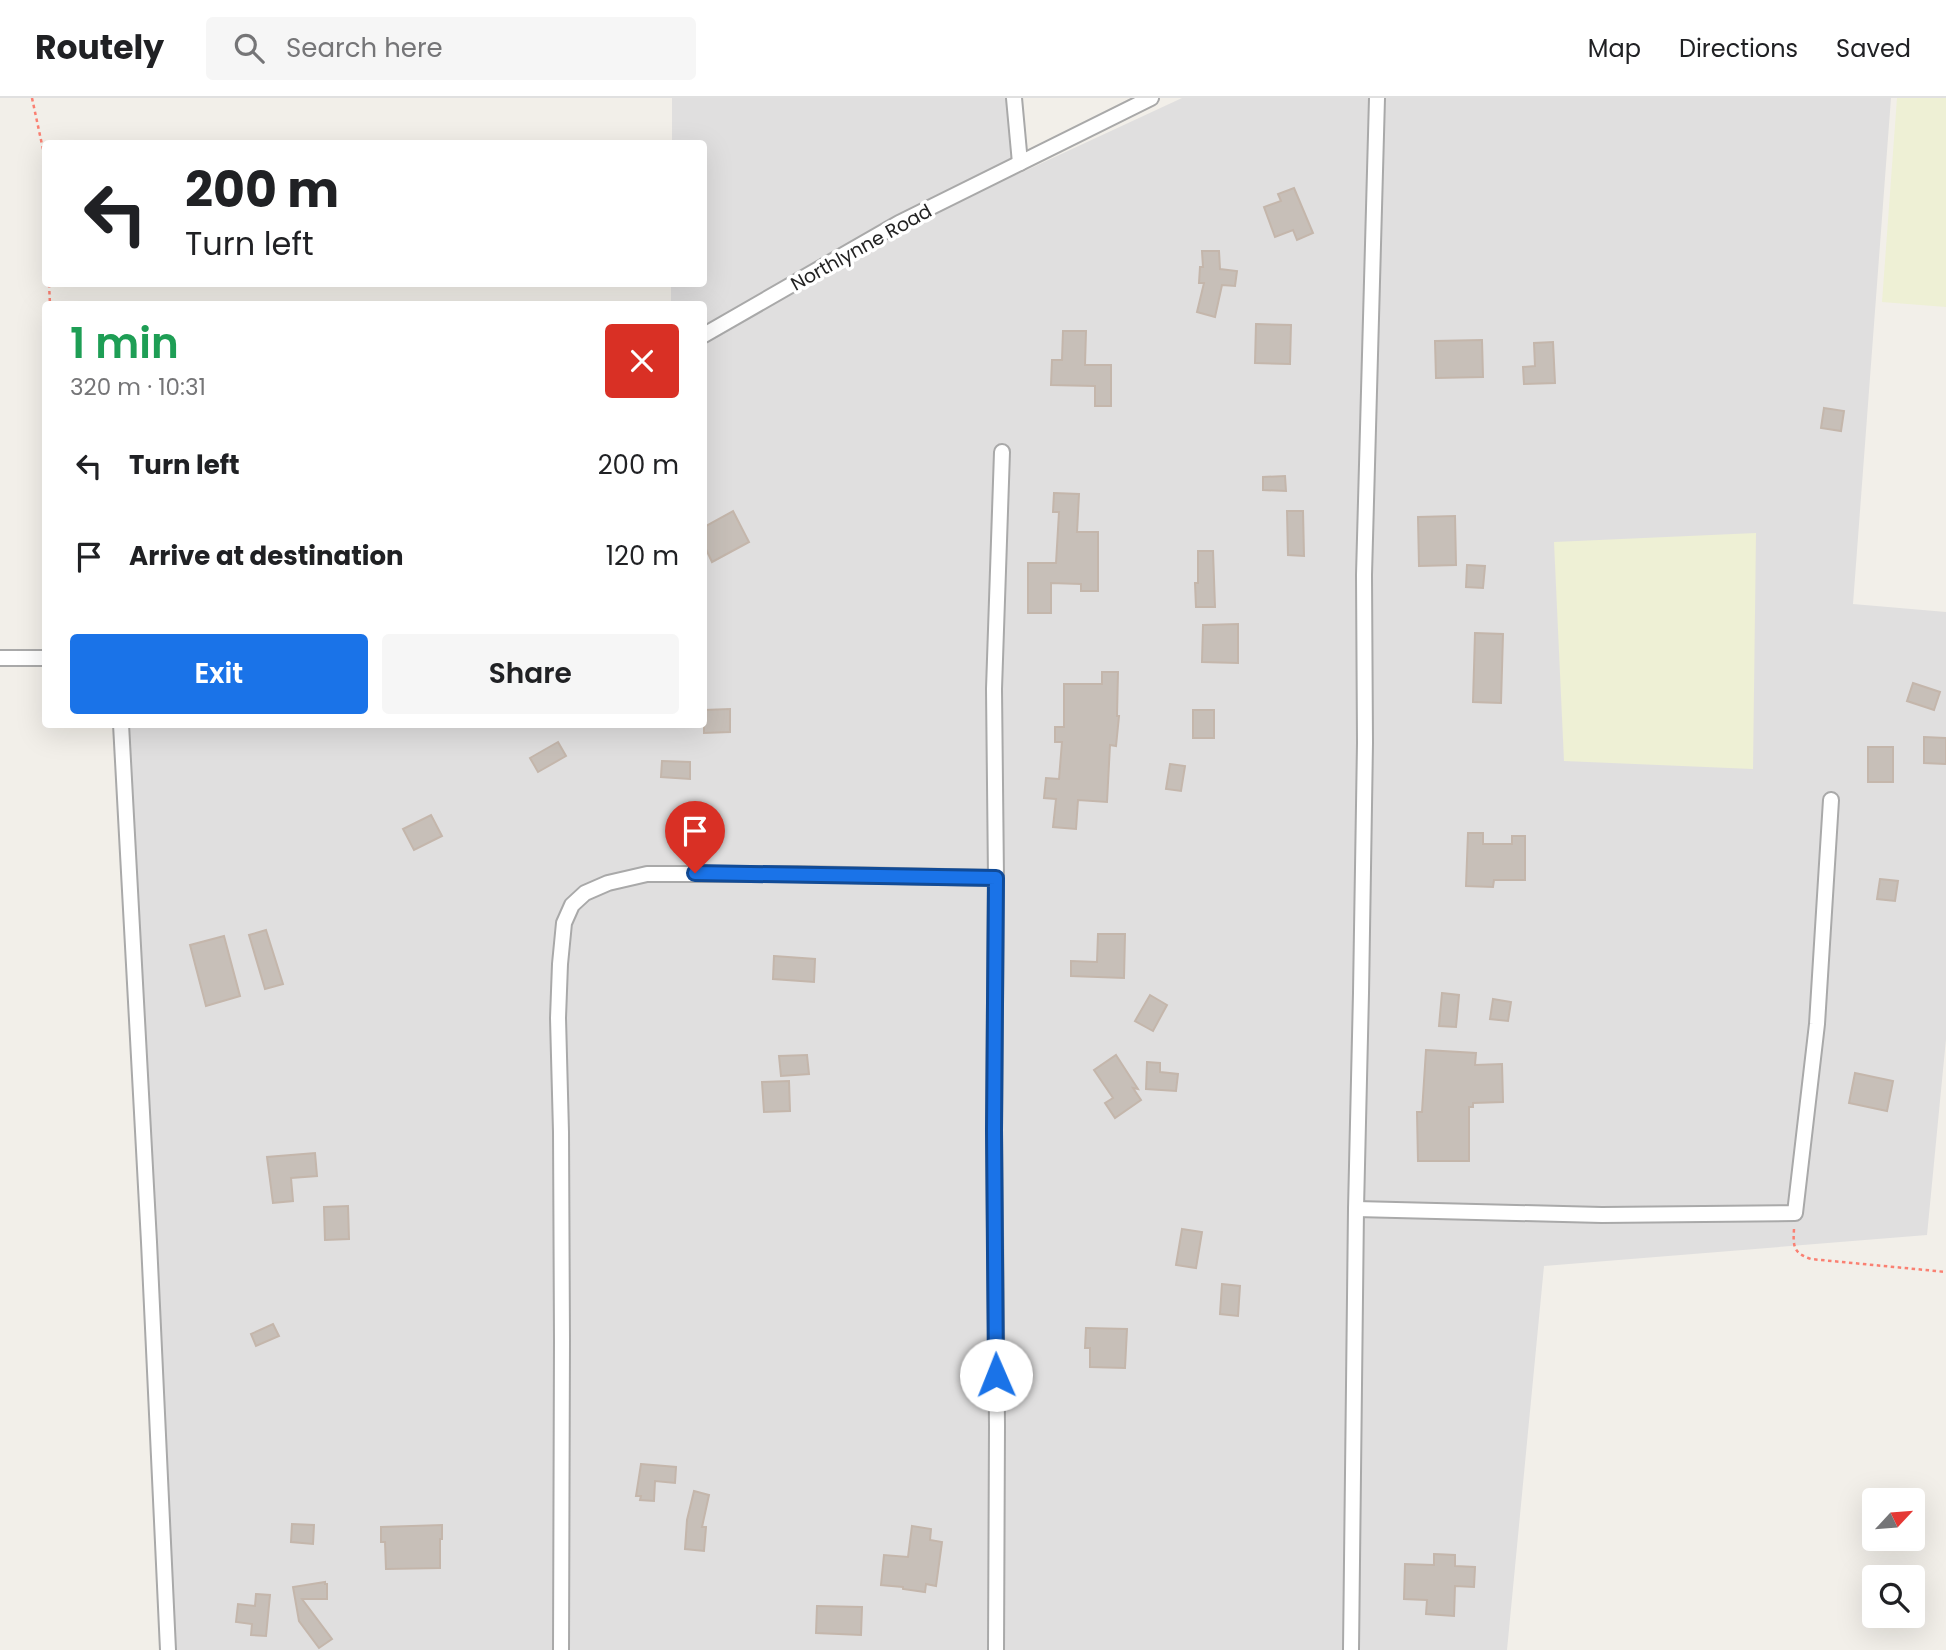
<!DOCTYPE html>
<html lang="en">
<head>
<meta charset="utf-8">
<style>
  :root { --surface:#fff; --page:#f6f6f6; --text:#202124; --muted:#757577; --line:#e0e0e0; --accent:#1a73e8 }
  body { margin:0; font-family:Poppins,sans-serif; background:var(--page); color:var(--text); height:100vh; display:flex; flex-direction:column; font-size:26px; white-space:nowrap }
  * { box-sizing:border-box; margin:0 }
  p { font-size:23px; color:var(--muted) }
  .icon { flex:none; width:38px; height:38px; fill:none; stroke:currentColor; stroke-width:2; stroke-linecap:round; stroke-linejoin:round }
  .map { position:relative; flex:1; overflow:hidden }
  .side { position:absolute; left:42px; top:203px; width:665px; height:427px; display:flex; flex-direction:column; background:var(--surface); border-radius:7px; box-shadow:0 7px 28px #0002 }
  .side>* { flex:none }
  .top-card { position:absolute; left:42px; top:42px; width:665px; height:147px; border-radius:7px; box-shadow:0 7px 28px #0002; background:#fff; color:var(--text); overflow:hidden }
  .needle { width:46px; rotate:64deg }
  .buttons { position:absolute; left:1862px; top:1390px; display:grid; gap:14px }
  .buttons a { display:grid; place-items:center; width:63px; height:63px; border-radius:7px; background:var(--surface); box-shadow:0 7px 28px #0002; font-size:35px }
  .pin { position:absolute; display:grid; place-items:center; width:60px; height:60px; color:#fff; margin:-72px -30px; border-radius:50% 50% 50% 0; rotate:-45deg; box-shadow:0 0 7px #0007 }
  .pin .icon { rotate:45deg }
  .me { position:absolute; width:77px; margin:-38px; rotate:359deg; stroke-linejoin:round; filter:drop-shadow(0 0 5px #0008) }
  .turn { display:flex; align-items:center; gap:24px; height:147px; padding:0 28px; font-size:32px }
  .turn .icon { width:91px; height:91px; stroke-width:2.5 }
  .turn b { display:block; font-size:49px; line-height:60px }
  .round { display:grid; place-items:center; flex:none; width:74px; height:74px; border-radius:7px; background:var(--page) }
  .head { display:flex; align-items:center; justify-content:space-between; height:119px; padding:0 28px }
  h1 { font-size:42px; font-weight:600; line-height:52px; color:#1e9e55 }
  .cta { display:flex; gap:14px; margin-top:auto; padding:14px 28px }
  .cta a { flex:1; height:80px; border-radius:7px; background:var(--accent); color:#fff; font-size:28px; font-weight:600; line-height:80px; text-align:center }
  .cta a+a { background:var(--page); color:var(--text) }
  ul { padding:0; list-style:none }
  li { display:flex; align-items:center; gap:21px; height:91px; padding:0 28px }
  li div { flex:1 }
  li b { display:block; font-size:26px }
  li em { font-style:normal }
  header { display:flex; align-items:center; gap:42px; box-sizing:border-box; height:98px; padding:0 35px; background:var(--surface); border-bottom:2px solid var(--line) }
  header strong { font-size:33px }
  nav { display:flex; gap:38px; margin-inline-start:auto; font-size:24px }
  .search { width:490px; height:63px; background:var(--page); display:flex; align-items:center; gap:18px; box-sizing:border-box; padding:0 24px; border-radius:7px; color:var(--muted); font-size:26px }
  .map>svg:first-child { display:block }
  .residential { fill:#e0dfdf }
  .farmland { fill:#eef0d5 }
  .building { fill:#c7bfb8; stroke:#c4b6ab; stroke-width:2 }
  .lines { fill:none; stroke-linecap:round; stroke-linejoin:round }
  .street-casing { stroke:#a9a9a9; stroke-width:18 }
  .path { stroke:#fa8072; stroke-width:2.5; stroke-dasharray:3.5 3.5; stroke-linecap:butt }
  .street { stroke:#fff; stroke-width:14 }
  .route-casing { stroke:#114b97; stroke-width:18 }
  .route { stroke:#1a73e8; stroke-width:12 }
  .labels { text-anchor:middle; stroke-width:7; stroke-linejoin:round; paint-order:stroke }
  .street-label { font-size:19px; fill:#222; stroke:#fff }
</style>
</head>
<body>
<header>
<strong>Routely</strong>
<div class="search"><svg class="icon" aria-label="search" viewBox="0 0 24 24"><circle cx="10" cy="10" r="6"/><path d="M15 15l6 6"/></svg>Search here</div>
<nav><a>Map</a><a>Directions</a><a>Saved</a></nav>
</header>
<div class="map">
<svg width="1946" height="1552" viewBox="0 0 1946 1552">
  <rect width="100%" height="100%" fill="#f2efe9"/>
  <polygon class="residential" points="672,0 1007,0 1016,77 1182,0 1891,0 1853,506 1946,514 1946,941 1927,1137 1544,1168 1507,1552 174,1552 129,627 704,626 704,206 671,206 671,186 704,186 704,46 672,45"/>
  <g class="farmland">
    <polygon points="1897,0 1946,0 1946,209 1882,204"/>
    <polygon points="1756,435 1753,671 1564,663 1554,444"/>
  </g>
  <g class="building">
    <polygon points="1294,90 1313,135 1297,142 1293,132 1275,139 1264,109 1281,103 1278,96"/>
    <polygon points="1202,153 1219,153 1220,171 1237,173 1235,188 1222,187 1215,219 1197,214 1204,185 1199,185 1200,169 1203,169"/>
    <polygon points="1256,226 1291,227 1290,266 1255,265"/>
    <polygon points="1063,233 1086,233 1085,267 1111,267 1111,308 1095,308 1095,288 1051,287 1052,262 1062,262"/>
    <polygon points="1482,242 1483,279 1436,280 1435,243"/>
    <polygon points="1553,244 1555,285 1524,286 1523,269 1535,268 1534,245"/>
    <polygon points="1824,310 1844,313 1841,333 1821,330"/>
    <polygon points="1285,378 1286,393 1263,392 1263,379"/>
    <polygon points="1054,395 1079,396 1077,434 1098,434 1098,493 1081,493 1081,486 1051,485 1051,515 1028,515 1028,465 1056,465 1059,414 1053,414"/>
    <polygon points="733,413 749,444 712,464 704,447 704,429"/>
    <polygon points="1287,413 1303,413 1304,458 1288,457"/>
    <polygon points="1455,418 1456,467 1419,468 1418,419"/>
    <polygon points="1198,453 1213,453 1215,509 1196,509 1195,485 1198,485"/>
    <polygon points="1467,467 1485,468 1483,490 1466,489"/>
    <polygon points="1238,526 1238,565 1202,564 1203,527"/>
    <polygon points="1475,535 1503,536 1501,605 1473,604"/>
    <polygon points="1102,574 1118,574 1117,618 1119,618 1116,648 1110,647 1107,704 1078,702 1076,731 1053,729 1056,701 1044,700 1046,680 1059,681 1062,644 1055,644 1055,629 1064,629 1064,586 1102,586"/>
    <polygon points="1913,585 1940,594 1934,612 1907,603"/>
    <polygon points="730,611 730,634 704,635 704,612"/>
    <rect x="1193" y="612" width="21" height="28"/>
    <polygon points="1924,639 1946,640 1946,666 1924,665"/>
    <polygon points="558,644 566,658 538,674 530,660"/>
    <rect x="1868" y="649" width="25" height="35"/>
    <polygon points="662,663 690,664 690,681 661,679"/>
    <polygon points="1170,666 1185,668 1181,693 1166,691"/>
    <polygon points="431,717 442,738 414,752 403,731"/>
    <polygon points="1468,735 1483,735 1483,746 1512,746 1512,738 1525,738 1525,782 1494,782 1493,789 1466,788"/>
    <polygon points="1880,781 1898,783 1895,803 1877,801"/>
    <polygon points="266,832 283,886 265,891 249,837"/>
    <polygon points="1098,836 1125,836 1124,880 1071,878 1071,863 1097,864"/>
    <polygon points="224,838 240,898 206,908 190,847"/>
    <polygon points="774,858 815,861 814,884 773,881"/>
    <polygon points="1442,895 1459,897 1456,929 1439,928"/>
    <polygon points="1150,897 1167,907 1153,933 1135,923"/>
    <polygon points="1493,901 1511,904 1508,923 1490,921"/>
    <polygon points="1426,952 1476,955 1475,967 1502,966 1503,1004 1473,1005 1473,1009 1469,1009 1469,1063 1418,1063 1417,1014 1422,1014"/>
    <polygon points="807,957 809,976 781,978 779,958"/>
    <polygon points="1116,957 1138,991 1133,990 1141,1002 1115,1020 1105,1005 1113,1000 1094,972"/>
    <polygon points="1147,964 1160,965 1160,974 1178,976 1176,993 1146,991"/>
    <polygon points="1855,975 1893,983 1887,1013 1849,1005"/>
    <polygon points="789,983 790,1013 764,1014 762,984"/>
    <polygon points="315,1055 317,1078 291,1080 293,1103 273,1105 267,1059"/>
    <polygon points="348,1108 349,1141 325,1142 324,1109"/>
    <polygon points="1182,1131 1202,1134 1196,1170 1176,1167"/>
    <polygon points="1222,1186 1240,1188 1238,1218 1220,1216"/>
    <polygon points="273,1226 279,1238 256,1248 251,1236"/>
    <polygon points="1086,1230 1127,1231 1125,1270 1090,1269 1090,1250 1085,1250"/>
    <polygon points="641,1366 676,1369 675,1385 655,1383 654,1403 640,1402 641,1398 636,1398"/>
    <polygon points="694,1393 709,1397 702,1429 706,1429 704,1453 685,1451 687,1422"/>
    <polygon points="292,1426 314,1427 313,1446 291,1444"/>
    <polygon points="442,1427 442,1441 440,1441 440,1470 386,1471 385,1444 381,1444 381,1429"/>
    <polygon points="912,1428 931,1431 930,1442 942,1444 936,1488 926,1486 925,1494 903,1491 903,1489 881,1487 884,1457 908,1459"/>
    <polygon points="1434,1456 1455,1457 1455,1468 1475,1469 1474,1489 1455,1488 1454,1518 1426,1516 1427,1502 1404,1501 1405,1466 1434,1467"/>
    <polygon points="325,1484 325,1486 327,1486 327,1501 302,1501 332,1541 319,1550 299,1523 293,1489"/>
    <polygon points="256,1496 270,1497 266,1538 251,1537 252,1526 236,1524 238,1506 255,1508"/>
    <polygon points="817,1508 862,1509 861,1537 816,1535"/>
  </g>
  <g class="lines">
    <g class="street-casing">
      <g id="street">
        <polyline points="1014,0 1020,65"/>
        <polyline points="704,237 899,125 1151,0"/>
        <polyline points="0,560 46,560"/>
        <polyline points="121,626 149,1144 168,1552"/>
        <polyline points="1356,1111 1602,1117 1795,1115 1817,926 1831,702"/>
        <polyline points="561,1552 562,1242 561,1034 558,920 560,866 564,825 572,807 585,795 608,785 647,776 797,776 996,780"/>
        <polyline points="996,1552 997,1328 994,1032 996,780 994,591 1002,354"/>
        <polyline points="1351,1552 1356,1111 1361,895 1365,645 1364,477 1377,0"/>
      </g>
    </g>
    <g class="path">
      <polyline points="32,0 44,56 46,93"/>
      <polyline points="49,186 50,206"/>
      <path d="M1794,1131C1793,1148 1793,1155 1811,1161L1946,1174"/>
    </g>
    <use href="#street" class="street"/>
  </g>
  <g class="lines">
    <g class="route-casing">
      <polyline id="route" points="695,775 996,780 994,1032 996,1277"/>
    </g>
    <use href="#route" class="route"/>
  </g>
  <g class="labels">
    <g class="street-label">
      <text transform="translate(861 149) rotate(-29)" y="7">Northlynne Road</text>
    </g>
  </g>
</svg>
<div class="buttons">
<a><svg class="needle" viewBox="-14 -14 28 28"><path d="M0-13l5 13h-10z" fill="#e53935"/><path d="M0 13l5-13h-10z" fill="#757577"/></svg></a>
<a><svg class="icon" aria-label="search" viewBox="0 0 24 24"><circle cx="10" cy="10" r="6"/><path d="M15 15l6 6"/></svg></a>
</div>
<div class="pin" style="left:695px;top:775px;background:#d93025"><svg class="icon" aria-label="arrive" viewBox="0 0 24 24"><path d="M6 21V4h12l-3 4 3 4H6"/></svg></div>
<svg class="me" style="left:996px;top:1277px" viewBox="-20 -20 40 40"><circle r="19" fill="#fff"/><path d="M0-13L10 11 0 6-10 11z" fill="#1a73e8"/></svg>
<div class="top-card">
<div class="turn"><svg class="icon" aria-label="left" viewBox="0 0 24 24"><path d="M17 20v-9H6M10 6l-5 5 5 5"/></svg><div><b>200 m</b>Turn left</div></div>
</div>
<section class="side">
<div class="head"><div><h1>1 min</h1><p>320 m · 10:31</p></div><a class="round" style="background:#d93025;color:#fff"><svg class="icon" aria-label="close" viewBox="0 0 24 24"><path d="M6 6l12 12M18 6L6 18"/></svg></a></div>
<ul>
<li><svg class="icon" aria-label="left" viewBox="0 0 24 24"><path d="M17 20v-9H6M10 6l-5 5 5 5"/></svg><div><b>Turn left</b></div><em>200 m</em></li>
<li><svg class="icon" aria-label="arrive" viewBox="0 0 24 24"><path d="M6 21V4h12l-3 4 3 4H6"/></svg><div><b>Arrive at destination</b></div><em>120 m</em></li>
</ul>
<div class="cta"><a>Exit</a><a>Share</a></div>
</section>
</div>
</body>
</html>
